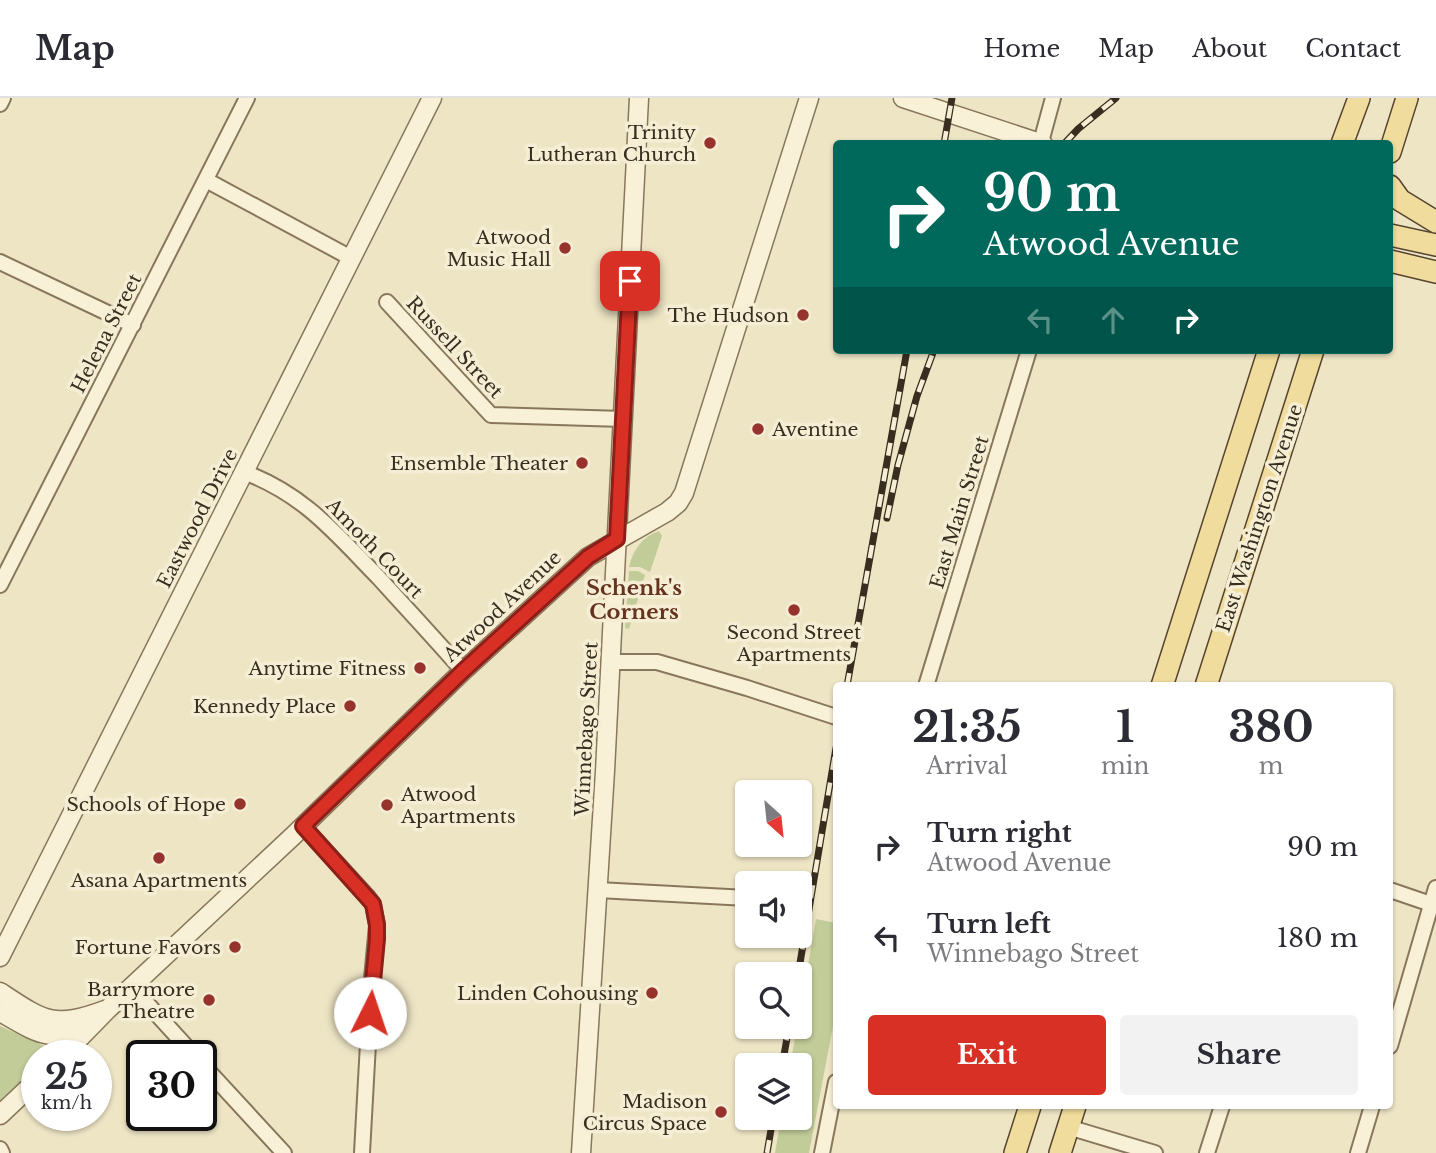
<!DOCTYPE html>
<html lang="en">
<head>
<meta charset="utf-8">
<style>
  :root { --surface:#fff; --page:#f2f2f3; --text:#2b2b33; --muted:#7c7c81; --line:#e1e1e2; --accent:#d93025 }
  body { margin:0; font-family:"Libre Baskerville",serif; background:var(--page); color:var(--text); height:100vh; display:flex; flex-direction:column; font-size:26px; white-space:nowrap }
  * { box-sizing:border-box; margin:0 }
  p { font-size:23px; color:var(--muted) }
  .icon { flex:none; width:38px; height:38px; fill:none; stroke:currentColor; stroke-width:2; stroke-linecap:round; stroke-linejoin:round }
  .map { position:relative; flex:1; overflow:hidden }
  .side { position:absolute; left:833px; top:584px; width:560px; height:427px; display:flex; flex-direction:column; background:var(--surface); border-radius:7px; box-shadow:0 2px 5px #0004 }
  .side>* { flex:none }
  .hud { position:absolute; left:833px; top:42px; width:560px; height:214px; border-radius:7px; box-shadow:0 2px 5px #0004; background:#00695c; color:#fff; overflow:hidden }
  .needle { width:46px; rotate:153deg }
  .controls { position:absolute; left:735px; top:682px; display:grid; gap:14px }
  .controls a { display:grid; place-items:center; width:77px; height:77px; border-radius:7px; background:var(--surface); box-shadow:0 2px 5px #0004; font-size:35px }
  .speed { position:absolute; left:21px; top:942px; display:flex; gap:14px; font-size:35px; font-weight:700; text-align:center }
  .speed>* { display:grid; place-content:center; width:91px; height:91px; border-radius:50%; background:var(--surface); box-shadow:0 2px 5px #0004; line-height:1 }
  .speed small { font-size:18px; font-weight:400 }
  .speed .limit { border:4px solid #111; border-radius:10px; background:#fff; color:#111 }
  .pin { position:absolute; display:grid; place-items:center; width:60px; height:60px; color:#fff; margin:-30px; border-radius:14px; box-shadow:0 4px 10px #0006 }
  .me { position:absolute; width:77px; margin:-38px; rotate:4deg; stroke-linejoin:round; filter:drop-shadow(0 0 5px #0008) }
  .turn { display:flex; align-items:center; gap:24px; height:147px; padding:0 35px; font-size:32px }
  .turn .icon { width:91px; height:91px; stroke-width:2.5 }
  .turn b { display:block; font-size:49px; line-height:60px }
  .lanes { display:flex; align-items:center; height:66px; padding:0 35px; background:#0003; justify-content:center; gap:35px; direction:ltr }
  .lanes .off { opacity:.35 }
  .eta { display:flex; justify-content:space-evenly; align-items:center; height:119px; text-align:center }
  .eta b { font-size:42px; font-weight:700; line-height:49px }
  .button { display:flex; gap:14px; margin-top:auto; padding:14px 35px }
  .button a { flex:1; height:80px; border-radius:7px; background:var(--accent); color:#fff; font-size:28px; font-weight:700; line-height:80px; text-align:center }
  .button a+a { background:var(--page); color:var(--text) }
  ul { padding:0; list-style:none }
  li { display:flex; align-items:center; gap:21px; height:91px; padding:0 35px }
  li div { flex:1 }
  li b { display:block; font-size:26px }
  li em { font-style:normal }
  header { display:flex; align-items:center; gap:42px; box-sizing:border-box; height:98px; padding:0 35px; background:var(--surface); border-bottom:2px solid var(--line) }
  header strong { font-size:33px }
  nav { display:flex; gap:38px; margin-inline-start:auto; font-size:24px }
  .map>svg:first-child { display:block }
  .green { fill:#c2cc99 }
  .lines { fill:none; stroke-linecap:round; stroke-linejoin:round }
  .minor-casing { stroke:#88775b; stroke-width:18 }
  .tertiary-casing { stroke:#88775b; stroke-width:21 }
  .primary-casing { stroke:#56442f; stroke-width:24 }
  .minor { stroke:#f8f1d8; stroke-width:14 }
  .tertiary { stroke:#f8f1d8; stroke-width:18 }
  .primary { stroke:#f0dd9d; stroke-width:21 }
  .rail-casing { stroke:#392d1f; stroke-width:7 }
  .rail { stroke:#f5eed4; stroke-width:4.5; stroke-dasharray:13; stroke-linecap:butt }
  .route-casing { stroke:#8d1f18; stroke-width:18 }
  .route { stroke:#d93025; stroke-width:12 }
  .poi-dot { fill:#96332c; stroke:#f5eed4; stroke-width:2.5 }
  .labels { text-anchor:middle; stroke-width:7; stroke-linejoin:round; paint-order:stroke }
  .poi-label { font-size:19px; fill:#392d1f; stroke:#f5eed4; text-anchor:end }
  .street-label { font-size:19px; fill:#392d1f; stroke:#f5eed4 }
  .neighbourhood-label { font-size:21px; font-weight:bold; fill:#65331f; stroke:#f5eed4 }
</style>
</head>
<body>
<header>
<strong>Map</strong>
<nav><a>Home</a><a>Map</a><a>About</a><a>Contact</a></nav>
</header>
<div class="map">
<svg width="1436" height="1055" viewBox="0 0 1436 1055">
  <rect width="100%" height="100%" fill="#eee5c5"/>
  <g class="green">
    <path d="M659,433L662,438L650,474L640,469H629C633,452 642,439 659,433Z"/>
    <polygon points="629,473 638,473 645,477 629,531 625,530"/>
    <polygon points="816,821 836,825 836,912 809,1055 775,1055 781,1020 800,1020 800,968 790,968 797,929 800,929 800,914"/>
    <polygon points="0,928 55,953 51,957 37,957 37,970 0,1004"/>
  </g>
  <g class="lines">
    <g class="minor-casing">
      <g id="minor">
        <polyline points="0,6 3,0"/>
        <polyline points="1041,44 1053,0"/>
        <polyline points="206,82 351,160"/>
        <polyline points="0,164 133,227"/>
        <polyline points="387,204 491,317 623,321"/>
        <path d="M244,374C305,397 335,435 379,480C407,511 435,541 463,573"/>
        <polyline points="0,487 247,0"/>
        <polyline points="610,564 657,564 747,590 836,619"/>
        <polyline points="926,588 1029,252"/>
        <polyline points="303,728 367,798 373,806 377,827 371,891 362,1055"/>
        <polyline points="598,792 747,800"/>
        <polyline points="1390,792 1431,806"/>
        <polyline points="132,889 194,957"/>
        <polyline points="1390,948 1436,790"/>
        <polyline points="201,965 284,1055"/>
        <polyline points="1068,1029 1155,1055"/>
        <polyline points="0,1051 2,1055"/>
        <polyline points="822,1055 836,984"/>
        <polyline points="1207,1055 1222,1008"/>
        <polyline points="1358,1055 1372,1008"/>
      </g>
    </g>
    <g class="tertiary-casing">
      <g id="tertiary">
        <polyline points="903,0 1043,46"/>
        <polyline points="0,859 432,0"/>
        <path d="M0,894C44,923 53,931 105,912"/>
        <path d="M0,914C33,932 50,948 87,928"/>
        <polyline points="63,957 108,911 293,738 463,573 588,459 667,414 678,405 684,395 809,0"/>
        <polyline points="0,1017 37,982"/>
        <polyline points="581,1055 605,673 639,0"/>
      </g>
    </g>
    <g class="primary-casing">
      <g id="primary">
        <polyline points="1342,46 1359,0"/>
        <polyline points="1390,54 1407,0"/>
        <polyline points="1390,88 1400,102 1436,124"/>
        <polyline points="1390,137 1436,147"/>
        <polyline points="1390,163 1436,174"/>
        <polyline points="1162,588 1269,252"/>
        <polyline points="1206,588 1313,252"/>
        <polyline points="1015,1055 1030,1008"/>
        <polyline points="1060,1055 1075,1008"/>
      </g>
    </g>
    <use href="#minor" class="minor"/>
    <use href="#tertiary" class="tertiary"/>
    <use href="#primary" class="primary"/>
    <g class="rail-casing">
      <g id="rail">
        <polyline points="944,46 952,0"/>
        <polyline points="1064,46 1078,31 1116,0"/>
        <polyline points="887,420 898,367 917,298 934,252"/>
        <polyline points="847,588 907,252"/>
        <polyline points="798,877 836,650"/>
        <polyline points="782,968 789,929"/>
        <polyline points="767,1055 773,1020"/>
      </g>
    </g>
    <use href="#rail" class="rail"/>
  </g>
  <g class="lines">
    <g class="route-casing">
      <polyline id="route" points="370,915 377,841 377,827 373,806 303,728 463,573 588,459 617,441 630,183"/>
    </g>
    <use href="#route" class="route"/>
  </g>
  <g class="poi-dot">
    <circle cx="710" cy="45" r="7"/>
    <circle cx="565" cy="150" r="7"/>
    <circle cx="803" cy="217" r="7"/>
    <circle cx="758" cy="331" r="7"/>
    <circle cx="582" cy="365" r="7"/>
    <circle cx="794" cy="512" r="7"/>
    <circle cx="420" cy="570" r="7"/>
    <circle cx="350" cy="608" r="7"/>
    <circle cx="240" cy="706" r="7"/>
    <circle cx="387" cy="707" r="7"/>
    <circle cx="159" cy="760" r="7"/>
    <circle cx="235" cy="849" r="7"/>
    <circle cx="652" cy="895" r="7"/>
    <circle cx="209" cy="902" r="7"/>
    <circle cx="721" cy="1014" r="7"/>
  </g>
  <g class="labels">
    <g class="poi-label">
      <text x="696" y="41">Trinity<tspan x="696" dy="22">Lutheran Church</tspan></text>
      <text x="551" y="146">Atwood<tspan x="551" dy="22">Music Hall</tspan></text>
      <text x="789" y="224">The Hudson</text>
      <text x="772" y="338" text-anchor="start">Aventine</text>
      <text x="568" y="372">Ensemble Theater</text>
      <text x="794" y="541" text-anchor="middle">Second Street<tspan x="794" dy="22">Apartments</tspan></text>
      <text x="406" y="577">Anytime Fitness</text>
      <text x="336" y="615">Kennedy Place</text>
      <text x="401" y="703" text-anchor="start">Atwood<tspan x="401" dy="22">Apartments</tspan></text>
      <text x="226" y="713">Schools of Hope</text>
      <text x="159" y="789" text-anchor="middle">Asana Apartments</text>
      <text x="221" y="856">Fortune Favors</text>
      <text x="195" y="898">Barrymore<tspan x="195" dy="22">Theatre</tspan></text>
      <text x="638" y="902">Linden Cohousing</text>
      <text x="707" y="1010">Madison<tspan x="707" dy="22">Circus Space</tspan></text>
    </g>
    <g class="street-label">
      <text transform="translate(106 235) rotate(-63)" y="7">Helena Street</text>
      <text transform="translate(455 249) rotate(47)" y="7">Russell Street</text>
      <text transform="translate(959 414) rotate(-73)" y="7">East Main Street</text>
      <text transform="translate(197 420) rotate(-63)" y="7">Eastwood Drive</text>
      <text transform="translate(1259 420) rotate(-72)" y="7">East Washington Avenue</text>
      <text transform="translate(375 450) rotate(46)" y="7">Amoth Court</text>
      <text transform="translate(502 508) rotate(-43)" y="7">Atwood Avenue</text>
      <text transform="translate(586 631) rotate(-87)" y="7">Winnebago Street</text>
    </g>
    <g class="neighbourhood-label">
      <text x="634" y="497">Schenk's<tspan x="634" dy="24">Corners</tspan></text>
    </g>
  </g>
</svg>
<div class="controls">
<a><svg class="needle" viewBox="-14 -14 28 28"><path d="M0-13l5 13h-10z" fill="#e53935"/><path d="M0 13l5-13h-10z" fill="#7c7c81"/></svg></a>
<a><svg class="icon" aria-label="sound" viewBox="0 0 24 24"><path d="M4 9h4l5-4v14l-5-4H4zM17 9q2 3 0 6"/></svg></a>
<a><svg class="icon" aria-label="search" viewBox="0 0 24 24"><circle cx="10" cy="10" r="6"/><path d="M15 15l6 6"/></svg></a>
<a><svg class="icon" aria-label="layers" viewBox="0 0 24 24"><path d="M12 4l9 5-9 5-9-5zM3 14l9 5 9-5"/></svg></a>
</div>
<div class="speed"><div>25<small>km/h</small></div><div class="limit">30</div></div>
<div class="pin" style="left:630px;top:183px;background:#d93025"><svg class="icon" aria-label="arrive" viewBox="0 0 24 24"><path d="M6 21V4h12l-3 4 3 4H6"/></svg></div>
<svg class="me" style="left:370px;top:915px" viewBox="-20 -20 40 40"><circle r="19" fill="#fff"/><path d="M0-13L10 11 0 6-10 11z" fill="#d93025"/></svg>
<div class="hud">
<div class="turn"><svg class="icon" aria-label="right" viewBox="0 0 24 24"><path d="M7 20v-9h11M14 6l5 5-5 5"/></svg><div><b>90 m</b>Atwood Avenue</div></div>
<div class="lanes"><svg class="icon off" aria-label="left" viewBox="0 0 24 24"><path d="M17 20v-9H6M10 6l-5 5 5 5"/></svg><svg class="icon off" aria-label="ahead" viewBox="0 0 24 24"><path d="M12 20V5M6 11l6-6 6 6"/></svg><svg class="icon" aria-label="right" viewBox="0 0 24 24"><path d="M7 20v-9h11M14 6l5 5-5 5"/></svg></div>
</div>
<section class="side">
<div class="eta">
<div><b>21:35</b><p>Arrival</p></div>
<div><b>1</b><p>min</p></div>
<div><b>380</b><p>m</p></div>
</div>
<ul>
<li><svg class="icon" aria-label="right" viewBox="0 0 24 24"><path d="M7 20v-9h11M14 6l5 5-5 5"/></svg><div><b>Turn right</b><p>Atwood Avenue</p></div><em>90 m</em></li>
<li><svg class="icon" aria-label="left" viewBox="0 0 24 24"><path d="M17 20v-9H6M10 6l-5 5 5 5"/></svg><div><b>Turn left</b><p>Winnebago Street</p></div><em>180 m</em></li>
</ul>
<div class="button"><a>Exit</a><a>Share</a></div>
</section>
</div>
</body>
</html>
